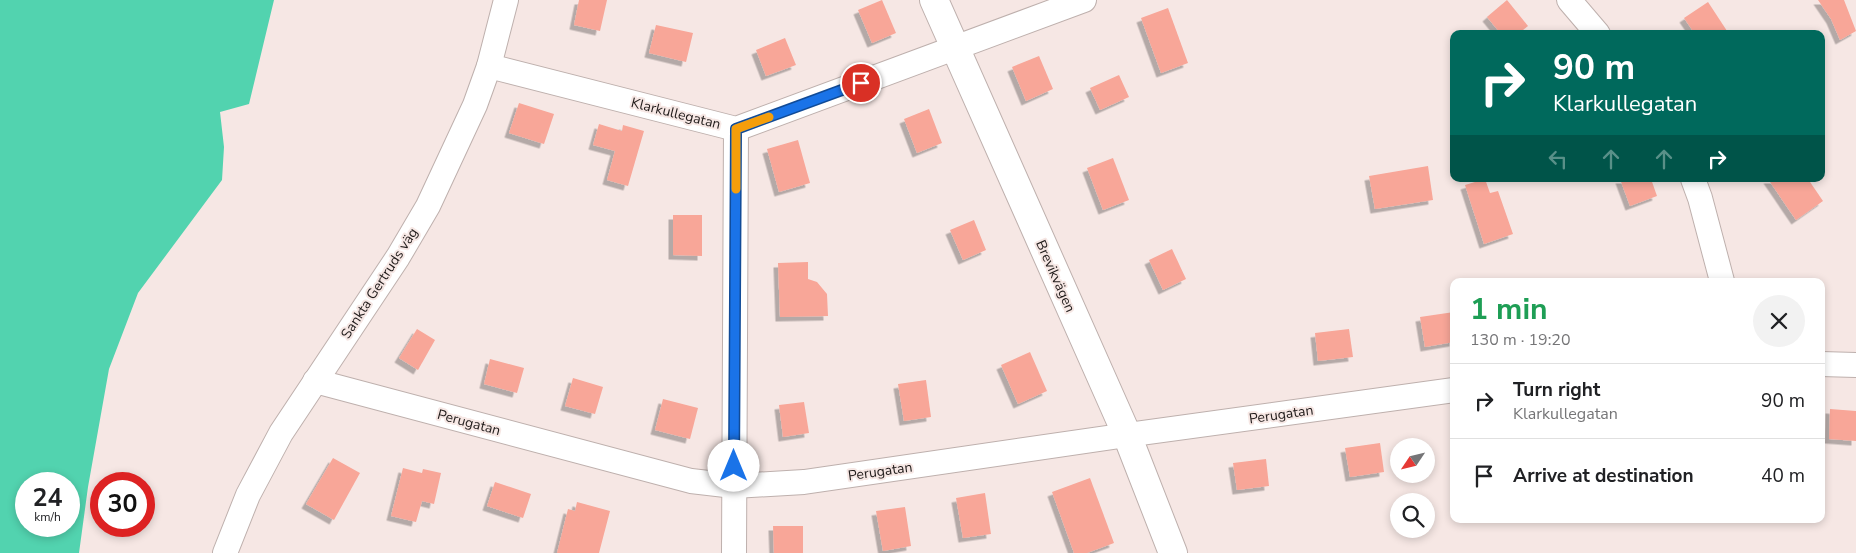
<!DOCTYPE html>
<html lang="en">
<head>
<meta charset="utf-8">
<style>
  :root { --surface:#fff; --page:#f2f2f2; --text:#202124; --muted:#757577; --line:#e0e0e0 }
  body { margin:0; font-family:"Nunito Sans",sans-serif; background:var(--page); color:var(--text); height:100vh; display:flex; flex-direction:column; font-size:19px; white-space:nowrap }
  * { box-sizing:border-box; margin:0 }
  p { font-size:16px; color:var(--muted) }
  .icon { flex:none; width:28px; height:28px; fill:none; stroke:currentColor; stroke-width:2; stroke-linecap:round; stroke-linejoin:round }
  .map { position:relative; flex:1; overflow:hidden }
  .sheet { position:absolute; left:1450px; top:278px; width:375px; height:245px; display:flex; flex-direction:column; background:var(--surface); border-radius:10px; box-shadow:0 2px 8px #0003 }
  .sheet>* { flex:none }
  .top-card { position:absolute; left:1450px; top:30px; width:375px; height:152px; border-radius:10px; box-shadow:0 2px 8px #0003; background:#00695c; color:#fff; overflow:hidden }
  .needle { width:32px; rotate:235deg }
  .tools { position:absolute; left:1390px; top:438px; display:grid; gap:10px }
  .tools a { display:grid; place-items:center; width:45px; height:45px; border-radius:50%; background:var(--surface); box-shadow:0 2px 8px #0003; font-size:25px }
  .speed { position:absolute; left:15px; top:472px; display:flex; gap:10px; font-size:25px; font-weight:700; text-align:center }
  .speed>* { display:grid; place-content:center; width:65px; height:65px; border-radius:50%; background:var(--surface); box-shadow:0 2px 8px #0003; line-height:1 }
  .speed small { font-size:12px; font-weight:400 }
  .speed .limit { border:8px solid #d22; background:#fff; color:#111 }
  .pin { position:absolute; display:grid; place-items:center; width:42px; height:42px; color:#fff; margin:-21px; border:2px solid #fff; border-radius:50%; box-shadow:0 1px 5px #0007 }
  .me { position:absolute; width:55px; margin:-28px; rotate:0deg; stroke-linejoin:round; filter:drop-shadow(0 0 4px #0008) }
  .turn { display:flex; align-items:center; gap:18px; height:105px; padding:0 20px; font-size:22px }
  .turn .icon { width:65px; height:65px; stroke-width:2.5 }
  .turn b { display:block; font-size:35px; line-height:42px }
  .lanes { display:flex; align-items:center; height:48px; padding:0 20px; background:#0003; justify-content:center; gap:25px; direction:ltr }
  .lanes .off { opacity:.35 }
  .round { display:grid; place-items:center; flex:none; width:52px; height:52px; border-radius:26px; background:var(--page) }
  .summary { display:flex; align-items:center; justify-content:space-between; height:85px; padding:0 20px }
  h1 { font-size:30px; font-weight:700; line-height:38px; color:#1e9e55 }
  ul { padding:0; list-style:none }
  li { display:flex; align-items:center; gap:15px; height:75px; padding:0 20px; border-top:1px solid var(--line) }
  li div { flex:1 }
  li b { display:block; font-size:19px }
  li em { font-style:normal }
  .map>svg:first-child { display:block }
  .water { fill:#52d3af; fill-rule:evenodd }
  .building { fill:#f8a698; filter:url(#shadow) }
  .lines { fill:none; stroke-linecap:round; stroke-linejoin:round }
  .minor-casing { stroke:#beb0ad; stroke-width:26 }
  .tertiary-casing { stroke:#beb0ad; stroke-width:30 }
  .minor { stroke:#fff; stroke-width:24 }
  .tertiary { stroke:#fff; stroke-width:28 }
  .route-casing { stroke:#114b97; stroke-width:12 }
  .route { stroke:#1a73e8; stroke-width:9 }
  .slow { stroke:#f59e0b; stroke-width:9 }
  .labels { text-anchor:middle; stroke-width:4; stroke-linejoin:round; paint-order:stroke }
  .street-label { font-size:14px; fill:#201b1a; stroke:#f6e7e4 }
</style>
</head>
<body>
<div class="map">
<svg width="1856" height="553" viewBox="0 0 1856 553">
  <defs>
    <filter id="shadow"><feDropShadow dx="-4.5" dy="4.5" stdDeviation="0" flood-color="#0004"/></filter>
  </defs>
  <rect width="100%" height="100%" fill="#f6e7e4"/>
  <path class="water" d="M0,0H274L249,104L220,112L224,147L222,180L138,293L109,369L88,487L79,553H0ZM26,484H69V526H26Z"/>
  <g class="building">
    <polygon points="579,0 607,0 600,31 574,25"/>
    <polygon points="882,0 896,33 872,43 858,10"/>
    <polygon points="1507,0 1528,26 1518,34 1501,34 1487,17"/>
    <polygon points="1818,0 1844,0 1856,31 1840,40 1831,19"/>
    <polygon points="1708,2 1729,34 1695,34 1684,18"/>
    <polygon points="1168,8 1188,63 1161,73 1141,18"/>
    <polygon points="656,25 693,33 686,62 649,53"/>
    <polygon points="785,38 796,65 766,76 756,50"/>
    <polygon points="1039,56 1053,89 1026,101 1012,67"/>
    <polygon points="1119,75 1129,97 1100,110 1090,88"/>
    <polygon points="519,103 554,114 544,144 509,133"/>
    <polygon points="929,109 942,143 917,153 904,119"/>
    <polygon points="599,124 622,131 623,125 644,131 628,186 607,180 615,151 593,145"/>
    <polygon points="798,140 810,183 779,192 767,149"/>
    <polygon points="1113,158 1129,200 1103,210 1087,168"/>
    <polygon points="1428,166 1433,200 1375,209 1369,176"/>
    <polygon points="1485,179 1490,193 1498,191 1513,234 1484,244 1465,185"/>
    <polygon points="1620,179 1651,179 1657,196 1630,206"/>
    <polygon points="1768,179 1808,179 1823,201 1796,220"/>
    <polygon points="673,215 702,215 702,256 673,255"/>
    <polygon points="974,220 986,250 963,260 950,230"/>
    <polygon points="1172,249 1186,279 1163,290 1149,260"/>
    <polygon points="808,262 808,279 817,282 827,294 828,316 780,317 778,263"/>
    <polygon points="1454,312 1454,342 1425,347 1420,317"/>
    <polygon points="417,329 435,340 418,370 399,358"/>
    <polygon points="1349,329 1353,357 1318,361 1315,333"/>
    <polygon points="1030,352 1047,391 1018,404 1001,365"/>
    <polygon points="490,359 524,368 517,393 484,384"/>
    <polygon points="573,378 603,387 595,414 565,406"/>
    <polygon points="926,380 931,417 904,421 898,384"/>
    <polygon points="663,399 698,408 690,439 655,430"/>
    <polygon points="804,402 809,433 783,437 779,405"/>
    <polygon points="1830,409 1856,411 1856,441 1829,439"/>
    <polygon points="1380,443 1384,472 1350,477 1345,448"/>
    <polygon points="333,458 360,473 334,520 306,504"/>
    <polygon points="1266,459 1269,486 1237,490 1233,463"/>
    <polygon points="403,468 422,473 423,469 441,473 434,504 422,501 416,522 391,516"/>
    <polygon points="1090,478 1114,543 1087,553 1074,553 1052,492"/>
    <polygon points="495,482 531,494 523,518 487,506"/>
    <polygon points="985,493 991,534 963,538 956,498"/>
    <polygon points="577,502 610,511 599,553 557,553 568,509 575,511"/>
    <polygon points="905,507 911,546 883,551 876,511"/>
    <polygon points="773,526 803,526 803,553 774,553"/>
  </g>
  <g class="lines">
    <g class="minor-casing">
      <g id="minor">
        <polyline points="1569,0 1598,34"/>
        <polyline points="489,66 736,129 1084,0"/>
        <polyline points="1693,179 1700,198 1722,281"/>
        <polyline points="1821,364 1856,365"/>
        <polyline points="315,381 691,481 734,486 804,482 1127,435 1454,390"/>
        <polyline points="225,553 248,495 281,433 398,257 428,206 475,105 489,66 506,0"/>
        <polyline points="734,553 736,129"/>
      </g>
    </g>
    <g class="tertiary-casing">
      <polyline id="tertiary" points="934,0 1127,435 1173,553"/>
    </g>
    <use href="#minor" class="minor"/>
    <use href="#tertiary" class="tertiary"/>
  </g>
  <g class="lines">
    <g class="route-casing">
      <polyline id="route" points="734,466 736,129 861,83"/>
    </g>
    <use href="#route" class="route"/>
    <polyline class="slow" points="736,189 736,129 769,117"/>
  </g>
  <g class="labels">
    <g class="street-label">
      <text transform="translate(676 113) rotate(14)" y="5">Klarkullegatan</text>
      <text transform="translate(1056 276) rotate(66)" y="5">Brevikvägen</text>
      <text transform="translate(379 283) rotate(-57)" y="5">Sankta Gertruds väg</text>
      <text transform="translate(1281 414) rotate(-8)" y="5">Perugatan</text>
      <text transform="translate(469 422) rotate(15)" y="5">Perugatan</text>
      <text transform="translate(880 471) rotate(-8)" y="5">Perugatan</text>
    </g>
  </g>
</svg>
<div class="tools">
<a><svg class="needle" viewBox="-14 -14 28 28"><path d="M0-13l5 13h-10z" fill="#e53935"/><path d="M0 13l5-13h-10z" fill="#757577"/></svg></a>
<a><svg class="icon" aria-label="search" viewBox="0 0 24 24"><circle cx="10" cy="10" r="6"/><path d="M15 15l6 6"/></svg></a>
</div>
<div class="speed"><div>24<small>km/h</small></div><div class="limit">30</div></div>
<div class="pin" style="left:861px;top:83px;background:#d93025"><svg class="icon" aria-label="arrive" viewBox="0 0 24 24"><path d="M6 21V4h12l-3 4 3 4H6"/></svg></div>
<svg class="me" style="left:734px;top:466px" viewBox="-20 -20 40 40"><circle r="19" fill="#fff"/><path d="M0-13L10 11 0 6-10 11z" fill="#1a73e8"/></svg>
<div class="top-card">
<div class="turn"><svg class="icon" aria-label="right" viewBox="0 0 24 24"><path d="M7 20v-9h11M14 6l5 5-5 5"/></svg><div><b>90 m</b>Klarkullegatan</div></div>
<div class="lanes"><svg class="icon off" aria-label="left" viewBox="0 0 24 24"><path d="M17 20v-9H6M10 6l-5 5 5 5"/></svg><svg class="icon off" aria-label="ahead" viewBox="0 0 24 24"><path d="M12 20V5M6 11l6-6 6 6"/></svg><svg class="icon off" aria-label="ahead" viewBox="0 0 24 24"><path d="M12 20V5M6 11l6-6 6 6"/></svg><svg class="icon" aria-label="right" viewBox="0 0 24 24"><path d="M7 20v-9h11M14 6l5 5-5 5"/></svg></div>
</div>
<section class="sheet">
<div class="summary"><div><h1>1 min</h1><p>130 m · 19:20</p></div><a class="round"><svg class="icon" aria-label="close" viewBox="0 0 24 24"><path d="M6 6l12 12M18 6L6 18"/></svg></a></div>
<ul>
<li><svg class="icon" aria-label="right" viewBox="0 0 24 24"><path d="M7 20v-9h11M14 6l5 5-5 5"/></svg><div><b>Turn right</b><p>Klarkullegatan</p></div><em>90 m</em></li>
<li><svg class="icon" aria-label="arrive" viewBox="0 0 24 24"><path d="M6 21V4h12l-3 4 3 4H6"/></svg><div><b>Arrive at destination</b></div><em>40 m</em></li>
</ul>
</section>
</div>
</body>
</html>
